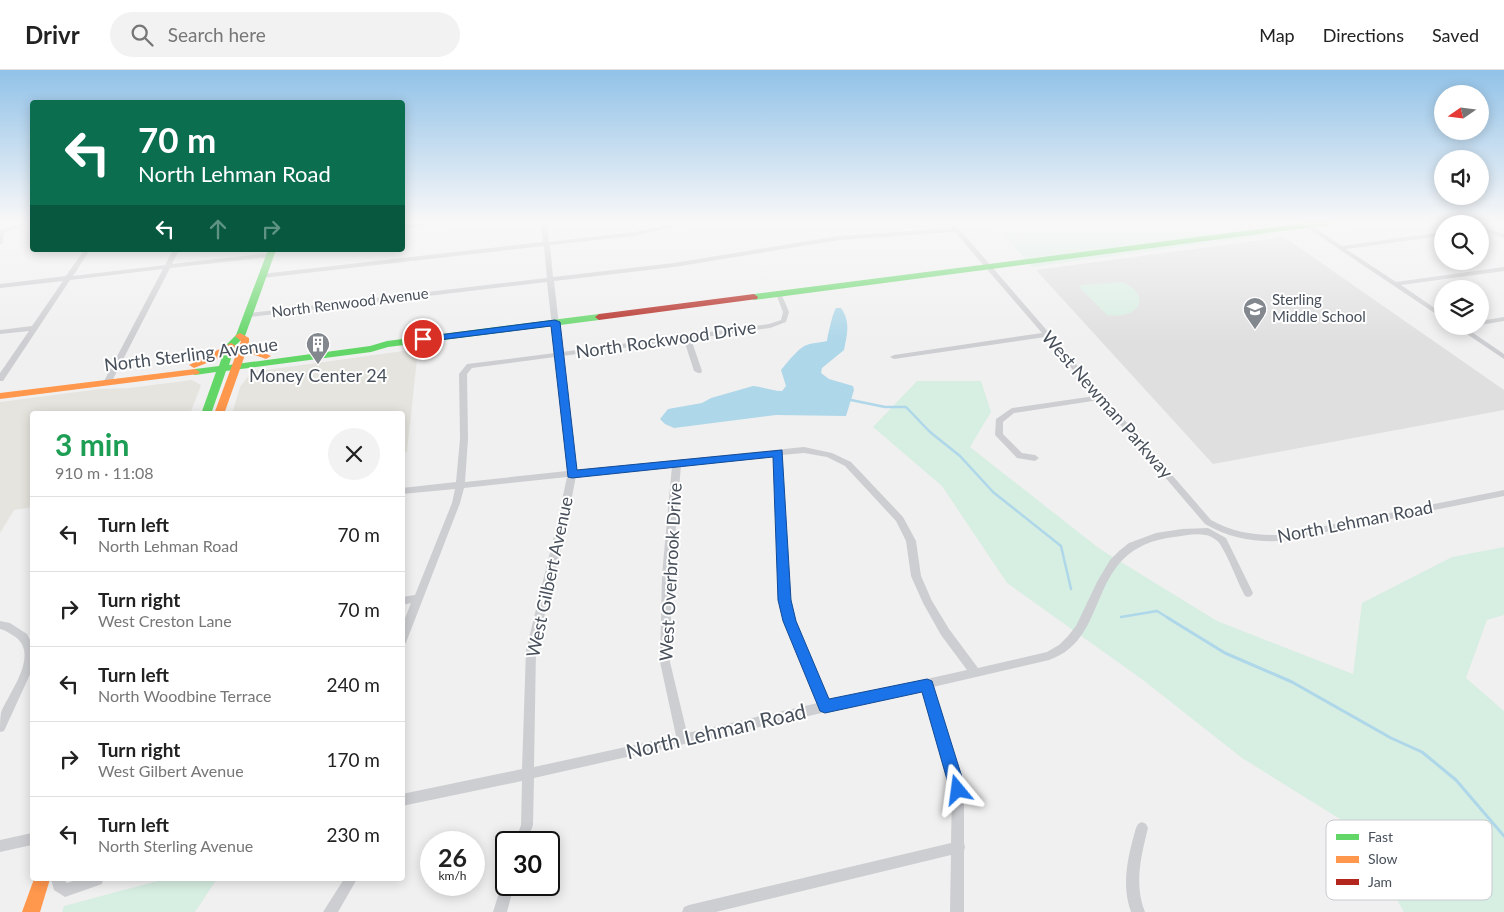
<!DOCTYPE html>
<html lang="en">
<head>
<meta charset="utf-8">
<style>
  :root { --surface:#fff; --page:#f2f2f2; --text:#222; --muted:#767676; --line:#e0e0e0 }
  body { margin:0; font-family:Lato,sans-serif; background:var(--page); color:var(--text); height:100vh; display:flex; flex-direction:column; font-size:19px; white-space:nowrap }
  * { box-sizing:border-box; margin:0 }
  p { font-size:16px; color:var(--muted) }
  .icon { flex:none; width:28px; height:28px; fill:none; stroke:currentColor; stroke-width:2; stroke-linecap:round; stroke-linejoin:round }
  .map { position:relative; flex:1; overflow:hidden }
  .sheet { position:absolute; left:30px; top:341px; width:375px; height:470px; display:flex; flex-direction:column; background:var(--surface); border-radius:5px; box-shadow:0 2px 12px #0003 }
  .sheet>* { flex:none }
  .top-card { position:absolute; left:30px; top:30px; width:375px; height:152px; border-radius:5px; box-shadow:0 2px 12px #0003; background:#0b6e4f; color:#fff; overflow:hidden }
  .needle { width:32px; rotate:256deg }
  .tools { position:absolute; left:1434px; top:15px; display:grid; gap:10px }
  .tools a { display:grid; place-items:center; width:55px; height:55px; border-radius:50%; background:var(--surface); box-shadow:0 2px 12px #0003; font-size:25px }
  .speed { position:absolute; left:420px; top:761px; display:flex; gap:10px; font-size:25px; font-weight:700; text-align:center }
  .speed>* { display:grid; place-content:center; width:65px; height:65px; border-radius:50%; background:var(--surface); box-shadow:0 2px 12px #0003; line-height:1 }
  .speed small { font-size:12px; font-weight:400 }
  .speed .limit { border:2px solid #111; border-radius:8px; background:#fff; color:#111 }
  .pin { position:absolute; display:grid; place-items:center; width:42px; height:42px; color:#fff; margin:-21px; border:2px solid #fff; border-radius:50%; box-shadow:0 1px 5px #0007 }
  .me { position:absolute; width:55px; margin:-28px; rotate:344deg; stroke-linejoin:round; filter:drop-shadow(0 0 4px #0008) }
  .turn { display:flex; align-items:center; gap:18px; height:105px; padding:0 25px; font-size:22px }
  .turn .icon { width:65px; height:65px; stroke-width:2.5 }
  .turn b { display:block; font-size:35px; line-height:42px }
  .lanes { display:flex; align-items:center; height:48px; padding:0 25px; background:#0003; justify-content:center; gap:25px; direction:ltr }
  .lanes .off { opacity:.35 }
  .round { display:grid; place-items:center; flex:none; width:52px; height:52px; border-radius:26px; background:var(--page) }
  .headline { display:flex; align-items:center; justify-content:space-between; height:85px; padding:0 25px }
  h1 { font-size:30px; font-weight:700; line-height:38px; color:#1e9e55 }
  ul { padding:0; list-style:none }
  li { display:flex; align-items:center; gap:15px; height:75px; padding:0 25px; border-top:1px solid var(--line) }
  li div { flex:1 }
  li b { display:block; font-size:19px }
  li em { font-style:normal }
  header { display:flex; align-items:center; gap:30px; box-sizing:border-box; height:70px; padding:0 25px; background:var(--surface); border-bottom:1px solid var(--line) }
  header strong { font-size:24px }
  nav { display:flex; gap:28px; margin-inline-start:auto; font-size:18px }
  .search { width:350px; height:45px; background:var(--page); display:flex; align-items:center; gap:12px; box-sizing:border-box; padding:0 18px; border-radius:28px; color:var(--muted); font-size:19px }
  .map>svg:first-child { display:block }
  .commercial { fill:#e5e4de }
  .education { fill:#dfdfdf }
  .green { fill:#d7eee2 }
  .water { fill:#aed7e9 }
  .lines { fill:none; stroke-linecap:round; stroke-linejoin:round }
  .stream-far1 { stroke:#aed7e9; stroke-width:2.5 }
  .stream { stroke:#aed7e9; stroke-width:3 }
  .street { fill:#ccced1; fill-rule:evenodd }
  .fast { fill:#63d668; fill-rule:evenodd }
  .slow { fill:#ff974d; fill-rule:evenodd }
  .jam { fill:#b3261e; fill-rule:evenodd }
  .route { fill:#1a73e8; stroke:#114b97 }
  .labels { text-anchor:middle; stroke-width:4; stroke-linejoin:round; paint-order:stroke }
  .far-poi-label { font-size:15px; fill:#48505b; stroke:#fff; text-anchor:start }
  .far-street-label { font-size:15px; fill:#48505b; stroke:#fff }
  .street-label { font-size:18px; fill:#48505b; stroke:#fff }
  .poi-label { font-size:18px; fill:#48505b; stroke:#fff }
  .near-street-label { font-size:21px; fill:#48505b; stroke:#fff }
  .key { fill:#fff; stroke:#c8cace; stroke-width:1 }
  .key-label { font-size:14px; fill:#48505b }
</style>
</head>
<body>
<header>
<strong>Drivr</strong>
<div class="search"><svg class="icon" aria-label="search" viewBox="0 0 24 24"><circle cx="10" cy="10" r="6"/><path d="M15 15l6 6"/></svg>Search here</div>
<nav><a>Map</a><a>Directions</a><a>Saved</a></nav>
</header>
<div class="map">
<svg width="1504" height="842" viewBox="0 0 1504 842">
  <rect width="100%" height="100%" fill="#f1f0f0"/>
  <g class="commercial">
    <polygon points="418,279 407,382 403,383 402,344 232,344 240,317 249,305 258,301"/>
    <polygon points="192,310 201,315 190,344 32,344 32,437 14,440 0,463 0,332 100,319 130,318"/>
  </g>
  <polygon class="education" points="1284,167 1504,320 1504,340 1213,394 1036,200"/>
  <g class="green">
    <polygon points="993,153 1361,153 1032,197"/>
    <path d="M1122,212C1153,224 1140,250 1107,245L1080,218L1081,215Z"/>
    <polygon points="917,311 981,311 991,342 970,377 1100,479 1217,551 1353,604 1362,533 1452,487 1504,477 1504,545 1487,550 1466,608 1504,641 1504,842 1404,842 1356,759 1242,688 1143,610 1007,513 942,416 873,357"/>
    <polygon points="165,809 217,809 195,842 62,842 64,836"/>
  </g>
  <path class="water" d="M836,238H841C851,252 847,264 844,280L822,298L821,303L829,309L853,316L854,320L846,346L776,345L674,358L665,354L660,349L668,339L702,333L711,328L753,316C764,317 772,321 782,321L786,316L781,300C787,293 799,277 807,275C814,272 821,273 827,271C828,264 833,242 836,238Z"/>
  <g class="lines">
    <g class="stream-far1">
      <polyline points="851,330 885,337 906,337 930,362 960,386 993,422 1061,476 1071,519"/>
      <polyline points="1121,547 1157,541 1170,549"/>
    </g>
    <polyline class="stream" points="1168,548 1225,583 1292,612 1391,668 1422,682 1456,710 1504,766"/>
    <g class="street">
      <polygon points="22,153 32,153 4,163 3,173 0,175 0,160"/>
      <polygon points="420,153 442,153 439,155 402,159 402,155"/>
      <path d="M541,153H547L549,172L634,162L677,153H690L634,166L550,175L553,207L674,193L839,166L953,158L948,153H954L1211,450C1235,463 1253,465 1280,465L1504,420V426L1280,471C1252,472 1229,468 1205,454L1099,330L1014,343L1003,352V364L1022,383L1035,385L1039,388L1035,391L1017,388L995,365L996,349L1012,338L1095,326L1045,267L894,289L890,287L894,285L1042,263L955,162L839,170L674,197L554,211L562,282L769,254L781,250L783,242L776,224L777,223H781L789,242L786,252L770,258L691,269L702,301L701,303H698L694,301L684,270L562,286L576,400L804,377L832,383L851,392L903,447L916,471L921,506L932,531L949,559L978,598L1047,582L1059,575L1068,566L1076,556L1097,512L1110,490L1119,481L1129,473L1156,463L1182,459L1208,458L1226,468L1253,523L1251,526L1248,527L1245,526C1236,509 1230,490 1220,474C1218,470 1209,465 1205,465C1195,463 1184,466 1174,467C1082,478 1114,568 1049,590L933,617L964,720V773L965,777L964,781V842H950L951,785L716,842H682L684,837L689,835L951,773L952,720L923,620L534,708L533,755L527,772H515L521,755L522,711L402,736V724L522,699L526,580L556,458L567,407L464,418L460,433L407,570L406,573L402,574V556L411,533L402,535V527L415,525L452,433L455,419L402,424V418L456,412L460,369L459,304L467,294L555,283L547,212L249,247L246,245L249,243L547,208L544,176L262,208L259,206L262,204L543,172ZM555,287L567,401L465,412L468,369L467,304L472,298ZM804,383L827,387L845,396L896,451L906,471L911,506L923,533L941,565L967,600L828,631L794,551L789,530L782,385ZM774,386L779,530L784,551L818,633L687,663L670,592L672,505L681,395ZM672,396L662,505L660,592L676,666L534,697L536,580L566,458L576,406Z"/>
      <polygon points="1469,153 1475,153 1476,154 1470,154"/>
      <polygon points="1306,155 1310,155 1342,176 1442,162 1442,166 1346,179 1396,212 1504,197 1504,201 1401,215 1442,243 1442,248 1306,157"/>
      <polygon points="1480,156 1504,164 1504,168 1480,160"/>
      <polygon points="84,180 90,180 73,206 165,195 173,180 179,180 172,194 270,183 273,185 270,187 170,198 111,313 107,315 103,313 163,199 70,210 3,311 0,311 0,303 29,261 0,264 0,260 32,256 63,211 0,218 0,214 66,206"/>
      <polygon points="1504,247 1504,251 1480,255 1480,251"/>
      <polygon points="1455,256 1463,256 1504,284 1504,289"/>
      <path d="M0,551L10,553L27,564L32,574V600L4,661L0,662C0,656 0,649 1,643C9,622 41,584 14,566C9,563 5,560 0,559Z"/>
      <path d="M1142,752L1146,754L1148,758C1141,786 1134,814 1145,842H1131C1121,814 1128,786 1136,758L1138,754Z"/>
      <polygon points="32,763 32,775 0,782 0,770"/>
      <polygon points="51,809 63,809 67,813 79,809 103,809 102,814 65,827 54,820"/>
      <polygon points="344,809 357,809 338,842 323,842"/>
      <polygon points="506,809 506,815 514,815 507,842 493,842 503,810"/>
    </g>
    <g class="fast">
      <polygon points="1308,153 1332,153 1328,155 754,230 750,227 754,224"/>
      <polygon points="268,180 276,180 245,266 235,276 229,295 370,276 387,271 599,244 603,247 599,250 388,277 371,282 226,301 211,344 201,344 216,302 195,305 190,302 195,299 219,296 226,275 236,265"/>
    </g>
    <g class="slow">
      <polygon points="240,263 249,268 249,274 252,278 271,286 266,289 246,282 224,344 214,344 241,271 235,266"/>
      <polygon points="231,273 236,276 234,278 217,289 194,298 189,295"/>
      <polygon points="195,299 200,302 198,304 0,329 0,323"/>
      <polygon points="34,809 50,809 40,842 22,842"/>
    </g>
    <polygon class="jam" points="754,224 758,227 757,229 599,250 595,247 599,244"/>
  </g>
  <linearGradient id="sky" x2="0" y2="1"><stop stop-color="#91c2e8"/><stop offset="0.56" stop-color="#f9f8f8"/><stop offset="1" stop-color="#f9f8f8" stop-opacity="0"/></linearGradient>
  <rect width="1504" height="271" fill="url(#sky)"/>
  <polygon class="route" points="555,250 560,252 577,400 782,380 791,530 796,551 829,629 927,609 932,611 966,720 964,725 958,728 953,725 950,720 922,622 825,643 820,641 783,551 778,530 773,387 572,408 568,407 551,256 423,272 418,269 423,267"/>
  <defs>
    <g id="school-pin" transform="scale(1.25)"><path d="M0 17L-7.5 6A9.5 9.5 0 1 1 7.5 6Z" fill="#83888f" stroke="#fff"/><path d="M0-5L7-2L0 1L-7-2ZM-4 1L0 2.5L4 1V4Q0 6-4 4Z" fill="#fff"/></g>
    <g id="building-pin" transform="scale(1.25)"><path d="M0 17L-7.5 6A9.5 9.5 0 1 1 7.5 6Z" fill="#83888f" stroke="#fff"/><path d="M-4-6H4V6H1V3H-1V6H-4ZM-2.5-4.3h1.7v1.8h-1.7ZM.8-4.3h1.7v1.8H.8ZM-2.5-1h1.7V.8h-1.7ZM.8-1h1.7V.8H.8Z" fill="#fff"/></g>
  </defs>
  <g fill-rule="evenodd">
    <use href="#school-pin" x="1255" y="239"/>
    <use href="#building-pin" x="318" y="274"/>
  </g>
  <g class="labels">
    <g class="far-poi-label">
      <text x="1272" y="235">Sterling<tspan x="1272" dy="17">Middle School</tspan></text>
    </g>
    <g class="far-street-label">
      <text transform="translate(350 233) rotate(-7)" y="5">North Renwood Avenue</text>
    </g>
    <g class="street-label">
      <text transform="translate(666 270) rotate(-8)" y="6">North Rockwood Drive</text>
      <text transform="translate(191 285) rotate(-7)" y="6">North Sterling Avenue</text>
      <text transform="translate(1107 335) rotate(49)" y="6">West Newman Parkway</text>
      <text transform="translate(1355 452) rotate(-11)" y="6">North Lehman Road</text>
      <text transform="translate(671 502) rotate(-87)" y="6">West Overbrook Drive</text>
      <text transform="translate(550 507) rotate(-78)" y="6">West Gilbert Avenue</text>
    </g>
    <g class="poi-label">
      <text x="318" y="312">Money Center 24</text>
    </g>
    <g class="near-street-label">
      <text transform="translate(716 662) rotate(-13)" y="7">North Lehman Road</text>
    </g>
  </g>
  <rect x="1326" y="750" width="166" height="80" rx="8" class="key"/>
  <rect x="1336" y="764" width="23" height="6" fill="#63d668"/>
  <rect x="1336" y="786" width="23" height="7" fill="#ff974d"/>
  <rect x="1336" y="809" width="23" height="6" fill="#b3261e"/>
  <g class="key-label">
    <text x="1368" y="772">Fast</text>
    <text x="1368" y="794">Slow</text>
    <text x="1368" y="817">Jam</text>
  </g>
</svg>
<div class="tools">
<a><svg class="needle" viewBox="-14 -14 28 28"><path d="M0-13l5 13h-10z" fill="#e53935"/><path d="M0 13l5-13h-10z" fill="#767676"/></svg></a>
<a><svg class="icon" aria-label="sound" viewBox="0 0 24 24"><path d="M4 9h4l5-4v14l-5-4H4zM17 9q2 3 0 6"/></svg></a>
<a><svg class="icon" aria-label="search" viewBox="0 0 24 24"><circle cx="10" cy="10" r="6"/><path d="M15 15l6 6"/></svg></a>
<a><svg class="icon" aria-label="layers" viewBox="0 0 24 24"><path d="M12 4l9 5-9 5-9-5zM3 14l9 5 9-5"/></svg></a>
</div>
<div class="speed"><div>26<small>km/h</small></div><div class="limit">30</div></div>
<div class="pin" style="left:423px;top:269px;background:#d93025"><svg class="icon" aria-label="arrive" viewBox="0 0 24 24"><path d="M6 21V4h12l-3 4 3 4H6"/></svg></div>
<svg class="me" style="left:958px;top:720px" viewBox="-20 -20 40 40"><path d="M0-17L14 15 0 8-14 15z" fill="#1a73e8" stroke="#fff" stroke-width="4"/></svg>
<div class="top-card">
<div class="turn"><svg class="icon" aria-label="left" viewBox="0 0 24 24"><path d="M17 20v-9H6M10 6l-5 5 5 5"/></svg><div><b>70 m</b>North Lehman Road</div></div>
<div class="lanes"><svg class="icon" aria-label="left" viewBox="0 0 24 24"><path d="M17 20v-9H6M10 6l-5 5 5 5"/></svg><svg class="icon off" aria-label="ahead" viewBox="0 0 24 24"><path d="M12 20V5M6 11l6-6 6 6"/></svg><svg class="icon off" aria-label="right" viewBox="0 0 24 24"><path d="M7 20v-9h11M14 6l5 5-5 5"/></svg></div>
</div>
<section class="sheet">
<div class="headline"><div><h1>3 min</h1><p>910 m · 11:08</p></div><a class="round"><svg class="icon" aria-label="close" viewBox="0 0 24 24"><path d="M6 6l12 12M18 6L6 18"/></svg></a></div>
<ul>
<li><svg class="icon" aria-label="left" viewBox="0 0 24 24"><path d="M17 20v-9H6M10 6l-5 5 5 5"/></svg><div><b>Turn left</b><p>North Lehman Road</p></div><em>70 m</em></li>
<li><svg class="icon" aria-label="right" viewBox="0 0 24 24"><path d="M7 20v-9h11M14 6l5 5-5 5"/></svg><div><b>Turn right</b><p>West Creston Lane</p></div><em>70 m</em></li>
<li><svg class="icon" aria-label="left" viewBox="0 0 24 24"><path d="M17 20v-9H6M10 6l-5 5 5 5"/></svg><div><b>Turn left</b><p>North Woodbine Terrace</p></div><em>240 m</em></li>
<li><svg class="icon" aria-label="right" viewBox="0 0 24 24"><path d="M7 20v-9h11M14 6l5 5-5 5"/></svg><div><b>Turn right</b><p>West Gilbert Avenue</p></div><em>170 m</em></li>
<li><svg class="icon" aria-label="left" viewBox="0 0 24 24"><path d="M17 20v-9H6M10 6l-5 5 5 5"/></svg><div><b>Turn left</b><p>North Sterling Avenue</p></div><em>230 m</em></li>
</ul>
</section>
</div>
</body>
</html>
